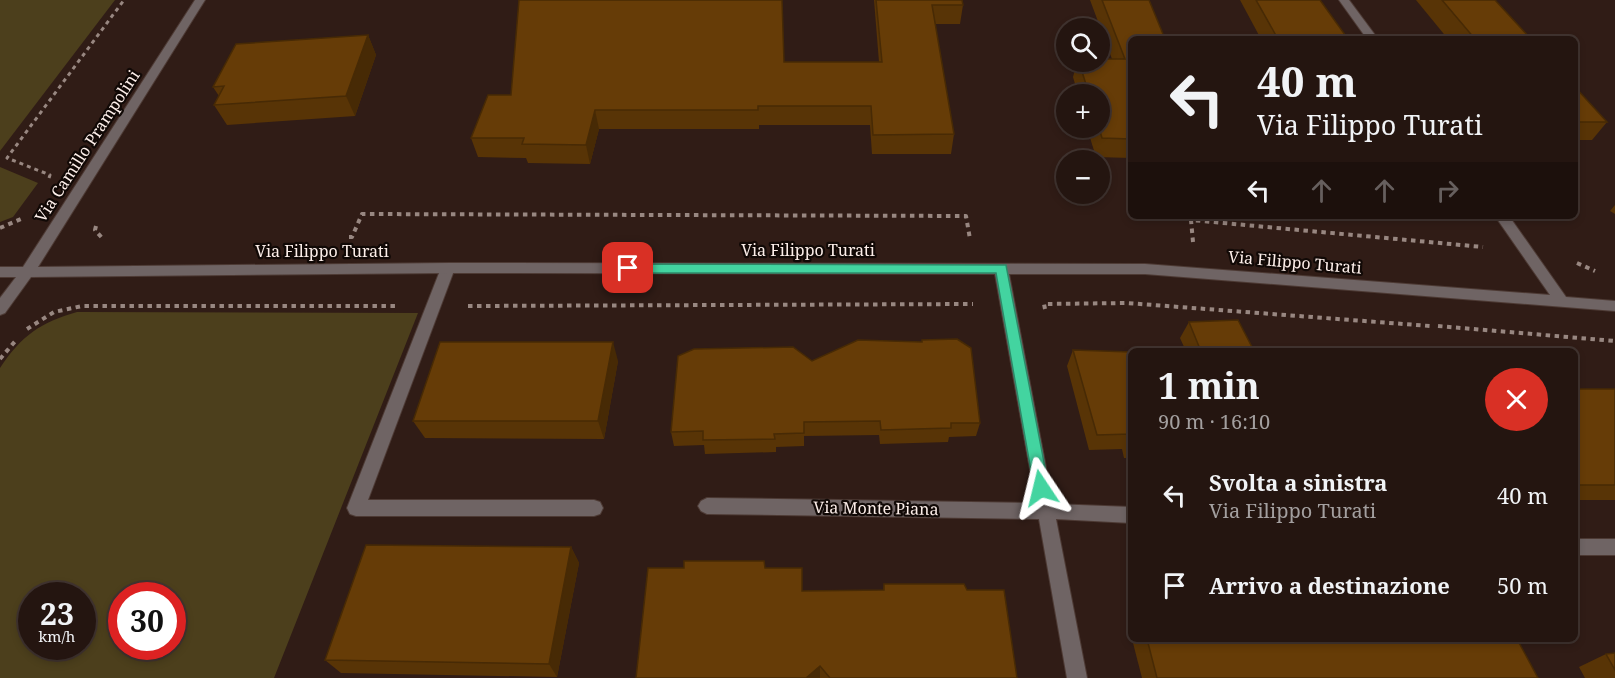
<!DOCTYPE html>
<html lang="it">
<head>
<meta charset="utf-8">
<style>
  :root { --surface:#241510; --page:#2c1e19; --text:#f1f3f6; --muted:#a39f9f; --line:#413430 }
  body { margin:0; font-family:"Noto Serif",serif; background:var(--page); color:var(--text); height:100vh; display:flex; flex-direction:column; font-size:22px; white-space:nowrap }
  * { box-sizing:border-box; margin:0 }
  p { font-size:20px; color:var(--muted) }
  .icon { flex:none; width:33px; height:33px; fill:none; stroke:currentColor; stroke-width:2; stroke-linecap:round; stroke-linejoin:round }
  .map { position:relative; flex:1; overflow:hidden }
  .details { position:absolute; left:1128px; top:348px; width:450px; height:294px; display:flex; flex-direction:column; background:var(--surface); border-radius:9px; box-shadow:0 3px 9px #0003,0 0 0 2px var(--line) }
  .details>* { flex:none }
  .hud { position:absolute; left:1128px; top:36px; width:450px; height:183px; border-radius:9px; box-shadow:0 3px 9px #0003,0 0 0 2px var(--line); background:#241510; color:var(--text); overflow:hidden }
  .tools { position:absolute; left:1056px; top:18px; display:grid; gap:12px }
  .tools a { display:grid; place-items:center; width:54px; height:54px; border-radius:50%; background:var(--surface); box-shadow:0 3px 9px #0003,0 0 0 2px var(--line); font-size:30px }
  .speed { position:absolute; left:18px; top:582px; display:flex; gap:12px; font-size:30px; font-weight:700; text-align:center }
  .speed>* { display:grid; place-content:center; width:78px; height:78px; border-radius:50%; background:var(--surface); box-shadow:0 3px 9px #0003,0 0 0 2px var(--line); line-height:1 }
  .speed small { font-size:15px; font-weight:400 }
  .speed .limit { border:9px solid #d22; background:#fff; color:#111 }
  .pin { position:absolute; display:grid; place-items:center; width:51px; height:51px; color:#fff; margin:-26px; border-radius:12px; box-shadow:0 3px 9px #0006 }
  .me { position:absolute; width:66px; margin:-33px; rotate:350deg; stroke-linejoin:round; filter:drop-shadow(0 0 4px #0008) }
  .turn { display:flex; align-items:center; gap:21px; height:126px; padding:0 30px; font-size:27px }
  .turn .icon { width:78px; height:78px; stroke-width:2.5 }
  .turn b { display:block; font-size:42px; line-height:51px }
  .lanes { display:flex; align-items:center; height:57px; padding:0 30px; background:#0003; justify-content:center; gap:30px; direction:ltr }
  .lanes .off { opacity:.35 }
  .round { display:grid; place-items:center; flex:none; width:63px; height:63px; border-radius:32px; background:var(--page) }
  .summary { display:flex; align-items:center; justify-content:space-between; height:102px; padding:0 30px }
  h1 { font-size:36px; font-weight:700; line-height:45px }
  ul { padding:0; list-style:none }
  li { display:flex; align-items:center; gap:18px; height:90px; padding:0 30px }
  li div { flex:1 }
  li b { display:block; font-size:22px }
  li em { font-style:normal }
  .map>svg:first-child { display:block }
  .green { fill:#4c3f1c; fill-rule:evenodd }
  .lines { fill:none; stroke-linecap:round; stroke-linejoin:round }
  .lane-casing { stroke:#4d3a34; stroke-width:2 }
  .street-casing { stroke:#4d3a34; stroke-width:2 }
  .path-far1 { stroke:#988781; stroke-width:3; stroke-dasharray:4 4; stroke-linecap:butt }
  .path { stroke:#988781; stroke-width:4; stroke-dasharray:4.5 4.5; stroke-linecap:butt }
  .lane { fill:#6f6464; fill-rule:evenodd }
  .street { fill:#6f6464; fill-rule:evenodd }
  .wall { fill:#583406 }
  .shaded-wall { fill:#472a05 }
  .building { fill:#663c07; stroke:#472a05; stroke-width:1.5 }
  .route { fill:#43d4a0; stroke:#2c8a68; stroke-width:1.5 }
  .labels { text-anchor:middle; stroke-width:4.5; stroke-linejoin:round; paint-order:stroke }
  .street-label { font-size:16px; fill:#fdefea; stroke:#110906 }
</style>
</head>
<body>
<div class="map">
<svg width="1615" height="678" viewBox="0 0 1615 678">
  <rect width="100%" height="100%" fill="#301c16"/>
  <g class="green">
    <polygon points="0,0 115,0 0,151"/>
    <polygon points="0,167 38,183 13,217 0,222"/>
    <path d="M77,312L418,313L274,678H0V368C21,336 41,322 77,312ZM32,596H82V646H32ZM122,596H172V646H122Z"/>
  </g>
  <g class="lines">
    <g class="lane-casing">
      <polygon id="lane" points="448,263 455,268 368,500 594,500 600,502 603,508 600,514 594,516 356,516 350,514 347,508 441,268"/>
    </g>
    <g class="street-casing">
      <g id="street">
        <polygon points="195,0 205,0 38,267 448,263 1145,264 1550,295 1495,216 1509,216 1566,297 1615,301 1615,311 1145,274 1009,274 1053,504 1131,507 1131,523 1056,519 1087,678 1067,678 1039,519 707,514 701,511 698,506 701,501 707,498 1036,503 995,274 448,273 31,277 5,313 0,315 0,298 16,277 0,277 0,267 23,267"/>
        <polygon points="1339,0 1349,0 1378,39 1367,39"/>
        <rect x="1575" y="539" width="40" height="16"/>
      </g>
    </g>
    <polyline class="path-far1" points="49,178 50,175 7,158 124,0"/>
    <g class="path">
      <polyline points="96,226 95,230 103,239"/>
      <polyline points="0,228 21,219"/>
      <polyline points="349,237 352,237 362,214 966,216 970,239"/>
      <polyline points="1193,242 1191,220 1483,247"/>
      <polyline points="1577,263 1595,271"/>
      <polyline points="468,306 973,304"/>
      <polyline points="1045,309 1044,304 1127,303 1430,326"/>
      <polyline points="1438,326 1615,341"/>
      <polyline points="27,329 54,312 82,306 397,306"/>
      <polyline points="0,359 17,339"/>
    </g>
    <use href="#lane" class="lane"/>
    <use href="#street" class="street"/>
  </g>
  <g class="wall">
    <polygon points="874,0 962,0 963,5 960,24 935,24 954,134 951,154 872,154 870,125 759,125 759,129 599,129 590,164 528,163 526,158 478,157 471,138 511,95 784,62 879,62"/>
    <polygon points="1090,0 1149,0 1131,39 1131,158 1096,157 1087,128 1100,128 1100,94 1078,94 1073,77 1077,62 1100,62 1112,59"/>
    <polygon points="1240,0 1320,0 1348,39 1261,39"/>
    <polygon points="1416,0 1495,0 1531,39 1448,39"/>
    <polygon points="368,35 376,55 355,116 227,125 214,105 219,96 213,87"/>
    <polygon points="1575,87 1607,122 1592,140 1575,140"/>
    <polygon points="1615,205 1615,214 1610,211"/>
    <polygon points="1189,322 1254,351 1154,351 1154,350 1185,349 1180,338"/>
    <polygon points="1073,350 1131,352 1131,458 1124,458 1122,449 1089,450 1067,366"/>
    <polygon points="618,361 604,439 425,438 413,421"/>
    <polygon points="812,361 980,423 976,436 949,437 948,442 880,444 879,435 804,436 804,446 776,447 776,452 705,454 704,445 674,446 671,432"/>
    <rect x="1575" y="389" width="40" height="111"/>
    <polygon points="571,547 579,563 557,677 341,673 325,660"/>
    <polygon points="765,568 802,591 883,590 884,584 967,590 1017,678 636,678"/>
    <polygon points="1132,639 1517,639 1538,678 1142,678"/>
    <polygon points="1615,653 1615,678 1585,678 1579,667 1606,654"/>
  </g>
  <g class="shaded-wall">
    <polygon points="368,35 376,55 355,116 346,96"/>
    <polygon points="595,110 599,129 590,164 586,145"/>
    <polygon points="613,342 618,361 604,439 598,421"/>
    <polygon points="571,547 579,563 557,677 549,664"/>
    <polygon points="820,666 820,678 806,678"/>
  </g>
  <g class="building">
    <polygon points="519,0 782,0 784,62 882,62 876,0 962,0 963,5 932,5 954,134 873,135 871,106 758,106 758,110 595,110 586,145 522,144 524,138 471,138 488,95 511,95"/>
    <polygon points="1102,0 1149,0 1165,39 1131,39 1131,139 1102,138 1099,128 1100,94 1089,94 1079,62 1100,62 1100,59 1125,59"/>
    <polygon points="1256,0 1320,0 1348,39 1278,39"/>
    <polygon points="1442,0 1495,0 1531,39 1475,39"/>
    <polygon points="368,35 346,96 214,105 224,86 213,87 236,44"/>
    <polygon points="1575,87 1607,122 1575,122"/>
    <polygon points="1238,320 1254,351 1155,351 1154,350 1200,349 1189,322"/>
    <polygon points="957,339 971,348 980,423 951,423 951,428 881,430 880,421 804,422 804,433 774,434 775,439 703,440 703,431 671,432 678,356 694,349 793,347 812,361 858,340 922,342 922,340"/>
    <polygon points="440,342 613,342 598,421 413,421"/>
    <polygon points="1073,350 1131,352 1131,440 1130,434 1097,435"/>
    <rect x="1575" y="389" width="40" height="96"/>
    <polygon points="366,545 571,547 549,664 325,660"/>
    <polygon points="684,561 764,561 765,568 802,568 802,591 884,590 884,584 964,584 967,590 1004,590 1017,678 830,678 820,666 806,678 636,678 648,568 684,568"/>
    <polygon points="1147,639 1517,639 1538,678 1157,678"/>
    <polygon points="1615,653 1615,670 1606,654"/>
  </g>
  <polygon class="route" points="628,264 1006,265 1049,488 1047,493 1041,495 1036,493 1034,488 996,273 628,273 622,268"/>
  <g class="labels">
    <g class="street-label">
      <text transform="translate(87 146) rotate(-57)" y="6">Via Camillo Prampolini</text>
      <text x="808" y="256">Via Filippo Turati</text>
      <text x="322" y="257">Via Filippo Turati</text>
      <text transform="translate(1295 262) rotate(5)" y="6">Via Filippo Turati</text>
      <text transform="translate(876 508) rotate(1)" y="6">Via Monte Piana</text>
    </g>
  </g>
</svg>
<div class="tools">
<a><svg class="icon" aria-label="search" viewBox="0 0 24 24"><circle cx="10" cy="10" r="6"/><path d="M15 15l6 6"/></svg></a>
<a>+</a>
<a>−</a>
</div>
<div class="speed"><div>23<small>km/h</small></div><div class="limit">30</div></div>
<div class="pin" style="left:628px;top:268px;background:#d93025"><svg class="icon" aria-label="arrive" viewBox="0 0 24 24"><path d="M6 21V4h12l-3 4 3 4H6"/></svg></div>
<svg class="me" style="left:1041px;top:488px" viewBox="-20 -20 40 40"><path d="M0-17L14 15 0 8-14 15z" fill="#43d4a0" stroke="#fff" stroke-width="4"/></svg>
<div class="hud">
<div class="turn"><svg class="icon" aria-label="left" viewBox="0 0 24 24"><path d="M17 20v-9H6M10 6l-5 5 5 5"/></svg><div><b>40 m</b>Via Filippo Turati</div></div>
<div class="lanes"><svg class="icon" aria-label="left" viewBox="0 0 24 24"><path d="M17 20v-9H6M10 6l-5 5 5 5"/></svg><svg class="icon off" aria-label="ahead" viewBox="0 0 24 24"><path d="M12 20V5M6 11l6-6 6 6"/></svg><svg class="icon off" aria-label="ahead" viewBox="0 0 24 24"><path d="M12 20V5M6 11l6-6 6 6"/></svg><svg class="icon off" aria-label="right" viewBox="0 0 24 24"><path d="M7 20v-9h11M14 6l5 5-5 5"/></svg></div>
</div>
<section class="details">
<div class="summary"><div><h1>1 min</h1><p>90 m · 16:10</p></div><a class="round" style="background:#d93025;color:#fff"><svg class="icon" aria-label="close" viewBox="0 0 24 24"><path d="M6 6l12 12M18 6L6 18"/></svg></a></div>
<ul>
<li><svg class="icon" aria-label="left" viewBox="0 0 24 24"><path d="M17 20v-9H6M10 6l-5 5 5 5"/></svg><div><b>Svolta a sinistra</b><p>Via Filippo Turati</p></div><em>40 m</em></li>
<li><svg class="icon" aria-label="arrive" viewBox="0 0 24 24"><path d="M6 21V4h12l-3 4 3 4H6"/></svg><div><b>Arrivo a destinazione</b></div><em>50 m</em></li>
</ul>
</section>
</div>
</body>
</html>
